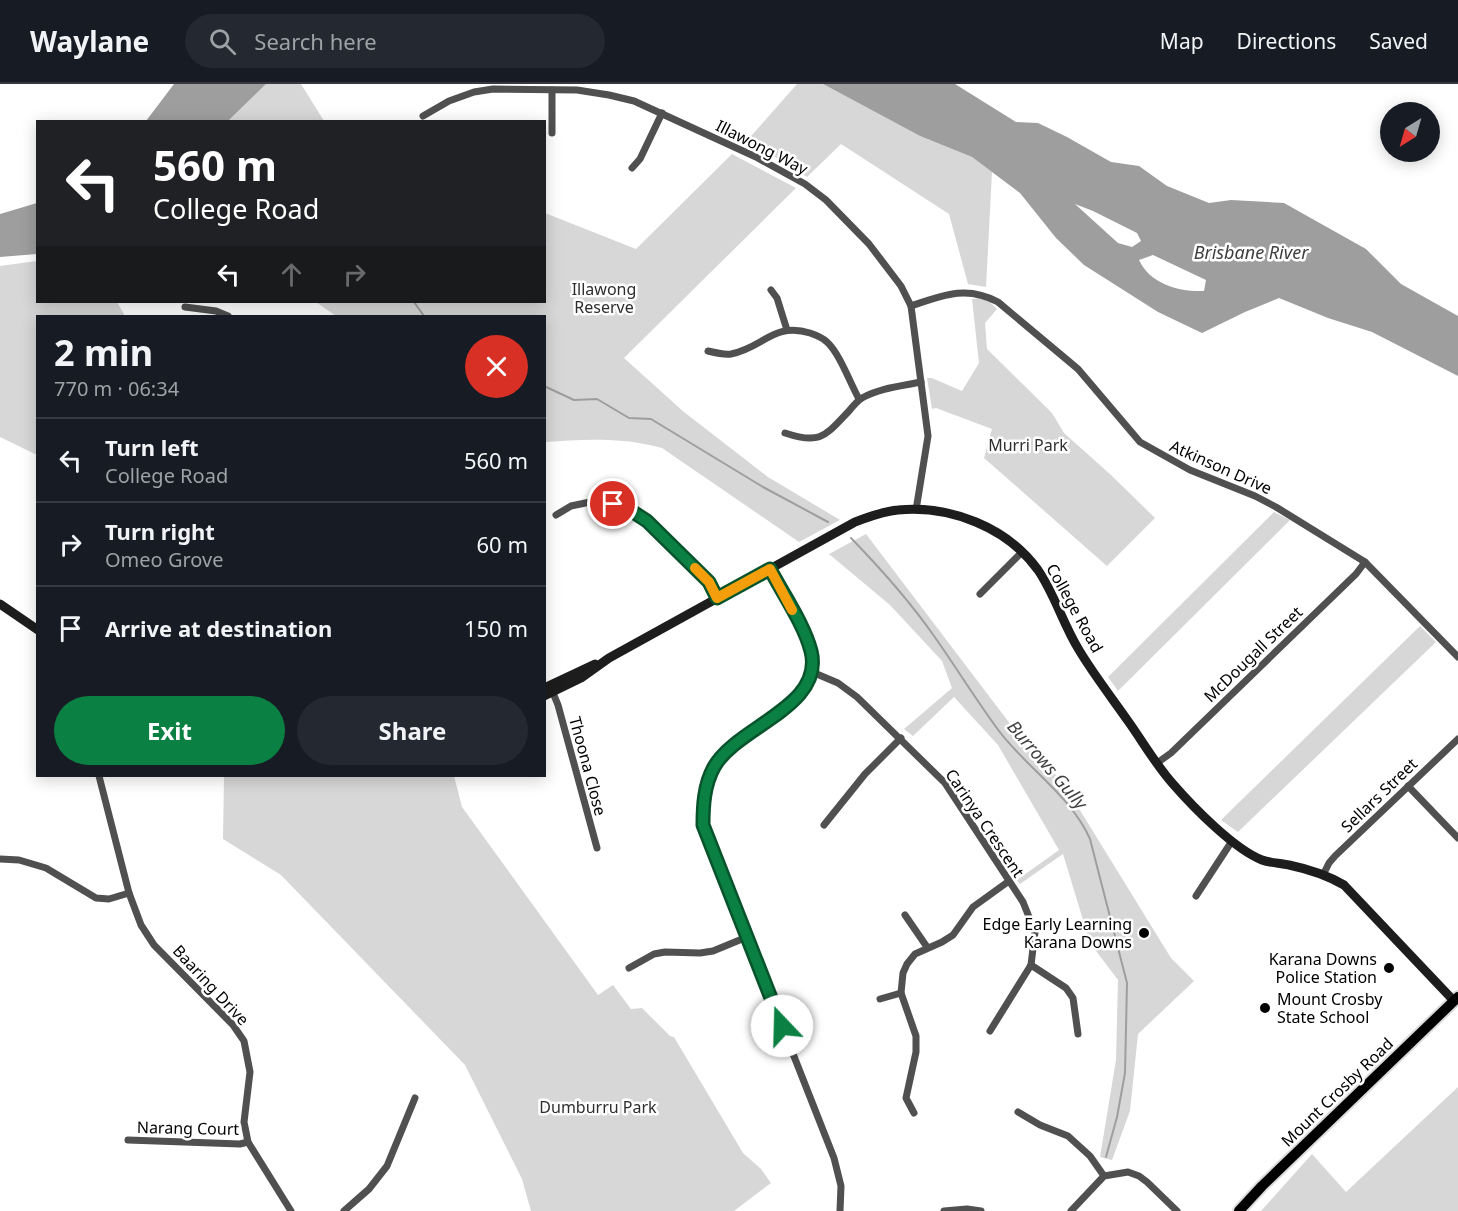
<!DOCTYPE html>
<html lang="en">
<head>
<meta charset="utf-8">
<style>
  :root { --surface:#171b24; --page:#242831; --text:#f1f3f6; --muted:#9ea1a6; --line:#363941; --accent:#0b8043 }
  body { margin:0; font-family:"Noto Sans",sans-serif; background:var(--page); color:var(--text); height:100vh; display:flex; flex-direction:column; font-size:22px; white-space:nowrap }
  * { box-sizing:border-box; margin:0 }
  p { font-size:20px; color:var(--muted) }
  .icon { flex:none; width:33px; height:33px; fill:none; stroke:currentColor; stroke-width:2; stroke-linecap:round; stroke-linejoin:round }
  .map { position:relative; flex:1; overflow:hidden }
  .details { position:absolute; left:36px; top:231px; width:510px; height:462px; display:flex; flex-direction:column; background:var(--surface); border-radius:0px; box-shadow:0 3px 15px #0003 }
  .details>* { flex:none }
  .top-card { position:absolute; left:36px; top:36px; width:510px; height:183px; border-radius:0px; box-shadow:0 3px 15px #0003; background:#202124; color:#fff; overflow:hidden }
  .needle { width:39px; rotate:217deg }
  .fabs { position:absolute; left:1380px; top:18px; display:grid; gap:12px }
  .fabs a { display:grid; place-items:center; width:60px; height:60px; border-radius:50%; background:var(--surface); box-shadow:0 3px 15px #0003; font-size:30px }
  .pin { position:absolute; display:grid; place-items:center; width:51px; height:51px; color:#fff; margin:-26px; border:3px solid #fff; border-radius:50%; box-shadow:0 2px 6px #0007 }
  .me { position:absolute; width:66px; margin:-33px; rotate:339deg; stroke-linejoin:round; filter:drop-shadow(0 0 4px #0008) }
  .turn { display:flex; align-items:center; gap:21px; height:126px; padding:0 18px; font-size:27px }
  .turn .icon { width:78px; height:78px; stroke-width:2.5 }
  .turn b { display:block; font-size:42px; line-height:51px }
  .lanes { display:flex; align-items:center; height:57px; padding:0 18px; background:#0003; justify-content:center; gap:30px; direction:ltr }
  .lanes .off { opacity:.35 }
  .round { display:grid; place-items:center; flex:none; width:63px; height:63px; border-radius:32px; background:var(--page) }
  .head { display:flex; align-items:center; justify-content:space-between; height:102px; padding:0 18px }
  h1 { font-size:36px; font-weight:700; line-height:45px }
  .action { display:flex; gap:12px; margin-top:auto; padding:12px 18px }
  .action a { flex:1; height:69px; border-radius:36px; background:var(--accent); color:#fff; font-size:24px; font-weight:700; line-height:69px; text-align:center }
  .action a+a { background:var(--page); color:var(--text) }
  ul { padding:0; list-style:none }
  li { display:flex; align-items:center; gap:18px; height:84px; padding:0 18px; border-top:2px solid var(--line) }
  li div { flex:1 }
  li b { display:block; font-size:22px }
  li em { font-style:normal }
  header { display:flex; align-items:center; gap:36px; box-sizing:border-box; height:84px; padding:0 30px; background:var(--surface); border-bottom:2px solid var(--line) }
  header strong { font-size:28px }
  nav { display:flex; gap:33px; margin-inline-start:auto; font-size:21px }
  .search { width:420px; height:54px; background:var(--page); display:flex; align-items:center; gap:15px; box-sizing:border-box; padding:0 21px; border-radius:33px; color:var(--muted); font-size:22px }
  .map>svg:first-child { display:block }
  .green { fill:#d7d7d7 }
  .water { fill:#9e9e9e; fill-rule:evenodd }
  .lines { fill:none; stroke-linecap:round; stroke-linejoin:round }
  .stream { stroke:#9e9e9e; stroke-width:2 }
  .primary-casing { stroke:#dbdbdb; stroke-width:14 }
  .minor { stroke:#505050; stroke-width:7 }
  .secondary { stroke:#1d1d1d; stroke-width:9 }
  .primary { stroke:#000; stroke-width:10 }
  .route-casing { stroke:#07532c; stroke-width:15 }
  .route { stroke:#0b8043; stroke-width:10 }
  .slow { stroke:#f59e0b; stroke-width:10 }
  .poi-dot { fill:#000; stroke:#fff; stroke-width:2 }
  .labels { text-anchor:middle; stroke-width:5; stroke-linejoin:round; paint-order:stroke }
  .street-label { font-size:16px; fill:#000; stroke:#fff }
  .park-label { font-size:16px; fill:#2e2e2e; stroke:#fff }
  .poi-label { font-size:16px; fill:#000; stroke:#fff; text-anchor:end }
  .water-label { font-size:18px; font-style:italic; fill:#3f3f3f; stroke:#fff }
</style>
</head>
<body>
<header>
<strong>Waylane</strong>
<div class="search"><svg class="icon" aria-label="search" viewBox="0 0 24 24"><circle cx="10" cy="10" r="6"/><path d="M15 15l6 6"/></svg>Search here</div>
<nav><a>Map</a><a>Directions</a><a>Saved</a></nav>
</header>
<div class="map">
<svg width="1458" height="1127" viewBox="0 0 1458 1127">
  <rect width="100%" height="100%" fill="#fff"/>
  <g class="green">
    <polygon points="266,0 301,0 324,37 228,37"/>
    <polygon points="797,0 823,0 920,52 972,73 992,88 986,203 968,200 949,130 841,60 807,93 787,79 745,59"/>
    <path d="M732,70L796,104L624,274L684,328L768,393L840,436L799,458L662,364C625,353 583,355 545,358L544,232H336L316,218H544L545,129L636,165Z"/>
    <polygon points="37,177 38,218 117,218 125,232 38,232 37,371 0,353 0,182"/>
    <polygon points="980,214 990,218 997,225 985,239 987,265 1052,329 1064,349 1111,391 1155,434 1107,482 984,374 992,345 936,324 932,325 927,294 932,294 962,307 979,279 972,215"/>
    <polygon points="1274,428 1290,436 1118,607 1108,593"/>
    <polygon points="866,450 1030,666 1062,697 1171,874 1194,897 1138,950 1130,1027 1112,1076 1100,1073 1116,976 1118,896 1090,859 1063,770 1020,800 1017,796 1059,766 998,661 954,613 913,652 904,645 952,604 942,577 890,521 829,470"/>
    <polygon points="1420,542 1436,558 1238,748 1221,736"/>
    <polygon points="224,692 454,692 462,723 598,911 613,901 631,925 642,924 670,952 674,953 743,1069 761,1085 771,1099 734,1127 531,1127 522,1095 465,981 281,791 223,755"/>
    <polygon points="1458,1003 1458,1127 1261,1127 1312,1070 1346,1108"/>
  </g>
  <g class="water">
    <polygon points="174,0 266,0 228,37 146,37"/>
    <path d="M823,0H955L1016,38L1038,39L1067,53L1111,78L1139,82L1167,102L1209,119L1231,116L1284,119L1366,165L1401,200L1458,232V292L1372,248L1328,234L1279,214L1245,228L1202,249L1158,228L1084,181L1056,154L1020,109L972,73L920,52ZM1075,120L1093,127L1137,149L1141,157L1132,163L1118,159ZM1153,171L1206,196L1204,207C1179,208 1150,200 1139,176Z"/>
    <polygon points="37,119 37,170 0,173 0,130"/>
  </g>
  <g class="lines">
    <g class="stream">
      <polyline points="414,218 424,232"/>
      <polyline points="544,302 574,316 597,315 629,334 651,335 763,403 828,438"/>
      <path d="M851,454C881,485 909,516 934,552C956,583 976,616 999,647C1027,684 1071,712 1090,755L1127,899L1125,989L1117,1033L1106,1073"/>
    </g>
    <g class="primary-casing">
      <polyline id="primary" points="1239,1127 1262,1102 1458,913"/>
    </g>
    <g class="minor">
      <polyline points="552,6 552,49"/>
      <polyline points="423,32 449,17 474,8 493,5 577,6 609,11 634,17 756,73 805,100 826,116 869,160 901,202 911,222 928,352 916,426"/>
      <polyline points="632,84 640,75 662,29"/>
      <polyline points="771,206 777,214 787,246"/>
      <path d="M911,222C943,211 967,201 998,218L1078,285L1140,358L1190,386L1255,412L1276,423L1365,478L1458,573"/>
      <polyline points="185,223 216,227 228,232"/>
      <path d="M708,267C716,269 724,271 731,270C763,264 773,238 810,249C816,251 823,254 827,258C840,270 850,299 859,315"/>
      <path d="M785,349C821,361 825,352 849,327C853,322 857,317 862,314C880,304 902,302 921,298"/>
      <polyline points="556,431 571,422 590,418 613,420 630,427 647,437 709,498 717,514"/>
      <path d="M770,485C784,511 819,559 812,589C809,600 802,608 794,616C763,639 719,660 707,699C703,713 703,727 703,741L834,1074L841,1102L840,1127"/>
      <polyline points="980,510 1022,468"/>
      <polyline points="812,588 838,599 857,613 945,699 1023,818 1035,848 1031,881 990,947"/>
      <polyline points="551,604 558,621 597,764"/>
      <polyline points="1157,679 1171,669 1356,490 1365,478"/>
      <polyline points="99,692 129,809 141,841 154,861 233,941 244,957 250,988 244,1038 248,1058 291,1127"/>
      <polyline points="1408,702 1458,754"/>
      <polyline points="824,741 865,690 901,654"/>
      <polyline points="0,775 19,776 46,784 96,814 109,815 129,809"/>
      <polyline points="1323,791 1329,779 1335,772 1458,655"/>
      <polyline points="1196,812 1232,757"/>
      <polyline points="905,831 927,863"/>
      <polyline points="1031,881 1066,904 1073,914 1078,950"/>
      <polyline points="629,884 654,870 665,868 700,869 713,867 747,853"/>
      <polyline points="880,915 901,909"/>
      <polyline points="1018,1028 1040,1041 1068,1052 1090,1072 1104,1092"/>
      <polyline points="914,1029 906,1014 916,968 916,952 901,909 903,889 907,880 915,870 942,858 953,851 973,823 1009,797"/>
      <polyline points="128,1056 240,1060 248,1058"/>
      <polyline points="344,1127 369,1105 387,1082 415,1014"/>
      <polyline points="944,1127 967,1125 981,1127"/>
      <polyline points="1071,1127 1104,1092 1128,1088 1139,1092 1147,1098 1177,1127"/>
    </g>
    <g class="secondary">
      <polyline points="0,520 38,546"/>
      <polyline points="544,604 595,580"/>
      <path d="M544,612L581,594L609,574L855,438C869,433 883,427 898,426C950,421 1007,443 1038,486C1055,511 1063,540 1079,566C1094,591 1112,614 1128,637C1143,658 1156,681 1173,700C1193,723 1234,765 1262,776C1270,779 1280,779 1289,781C1308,785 1327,791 1344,801L1454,917"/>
    </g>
    <use href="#primary" class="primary"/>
  </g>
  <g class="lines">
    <g class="route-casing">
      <path id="route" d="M613,420L630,426L647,437L709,498L717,514L770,485C783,510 804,540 811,567C825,623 737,642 714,683C704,701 703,722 703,741L782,942"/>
    </g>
    <use href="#route" class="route"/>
    <polyline class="slow" points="695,484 709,498 717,514 770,485 792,526"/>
  </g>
  <g class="poi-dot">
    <circle cx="1144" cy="849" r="6"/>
    <circle cx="1389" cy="884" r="6"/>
    <circle cx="1265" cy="924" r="6"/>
  </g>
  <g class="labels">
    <g class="street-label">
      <text transform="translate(762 63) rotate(27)" y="6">Illawong Way</text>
      <text transform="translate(1221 383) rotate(24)" y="6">Atkinson Drive</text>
      <text transform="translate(1075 524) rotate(61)" y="6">College Road</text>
      <text transform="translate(1253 570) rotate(-44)" y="6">McDougall Street</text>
      <text transform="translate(588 682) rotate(75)" y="6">Thoona Close</text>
      <text transform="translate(1379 711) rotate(-44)" y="6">Sellars Street</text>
      <text transform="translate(985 739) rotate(56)" y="6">Carinya Crescent</text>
      <text transform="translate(211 901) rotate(47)" y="6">Baaring Drive</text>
      <text transform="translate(1337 1008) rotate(-44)" y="6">Mount Crosby Road</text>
      <text transform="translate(188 1044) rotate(1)" y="6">Narang Court</text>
    </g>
    <g class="park-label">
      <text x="604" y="211">Illawong<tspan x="604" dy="18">Reserve</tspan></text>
      <text x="1028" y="367">Murri Park</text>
      <text x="598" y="1029">Dumburru Park</text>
    </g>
    <g class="poi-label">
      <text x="1132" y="846">Edge Early Learning<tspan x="1132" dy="18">Karana Downs</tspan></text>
      <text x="1377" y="881">Karana Downs<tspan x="1377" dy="18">Police Station</tspan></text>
      <text x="1277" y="921" text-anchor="start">Mount Crosby<tspan x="1277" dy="18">State School</tspan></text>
    </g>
    <g class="water-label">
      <text x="1251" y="175">Brisbane River</text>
      <text transform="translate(1047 681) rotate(49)" y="6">Burrows Gully</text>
    </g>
  </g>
</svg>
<div class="fabs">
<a><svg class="needle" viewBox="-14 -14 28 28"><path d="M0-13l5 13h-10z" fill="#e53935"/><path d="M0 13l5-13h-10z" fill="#9ea1a6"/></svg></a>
</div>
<div class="pin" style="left:613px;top:420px;background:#d93025"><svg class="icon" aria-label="arrive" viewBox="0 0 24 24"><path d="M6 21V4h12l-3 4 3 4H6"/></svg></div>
<svg class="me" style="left:782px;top:942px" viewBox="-20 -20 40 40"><circle r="19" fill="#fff"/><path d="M0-13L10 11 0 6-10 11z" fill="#0b8043"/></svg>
<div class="top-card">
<div class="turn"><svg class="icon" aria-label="left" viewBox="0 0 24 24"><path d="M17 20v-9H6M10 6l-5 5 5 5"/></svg><div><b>560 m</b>College Road</div></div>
<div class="lanes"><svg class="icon" aria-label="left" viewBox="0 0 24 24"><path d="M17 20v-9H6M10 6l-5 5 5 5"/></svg><svg class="icon off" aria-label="ahead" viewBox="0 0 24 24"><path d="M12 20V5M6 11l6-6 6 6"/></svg><svg class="icon off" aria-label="right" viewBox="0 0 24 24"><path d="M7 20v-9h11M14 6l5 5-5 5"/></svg></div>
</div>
<section class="details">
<div class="head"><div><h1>2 min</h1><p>770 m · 06:34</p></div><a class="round" style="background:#d93025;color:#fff"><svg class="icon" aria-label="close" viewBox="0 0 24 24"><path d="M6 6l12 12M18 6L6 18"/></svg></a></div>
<ul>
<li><svg class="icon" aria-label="left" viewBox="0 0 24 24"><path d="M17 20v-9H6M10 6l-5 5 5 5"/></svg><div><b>Turn left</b><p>College Road</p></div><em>560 m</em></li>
<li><svg class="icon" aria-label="right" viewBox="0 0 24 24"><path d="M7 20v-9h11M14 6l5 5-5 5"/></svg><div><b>Turn right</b><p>Omeo Grove</p></div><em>60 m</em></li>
<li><svg class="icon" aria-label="arrive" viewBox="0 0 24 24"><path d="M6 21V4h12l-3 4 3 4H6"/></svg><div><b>Arrive at destination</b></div><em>150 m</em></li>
</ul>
<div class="action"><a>Exit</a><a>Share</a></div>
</section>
</div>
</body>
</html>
